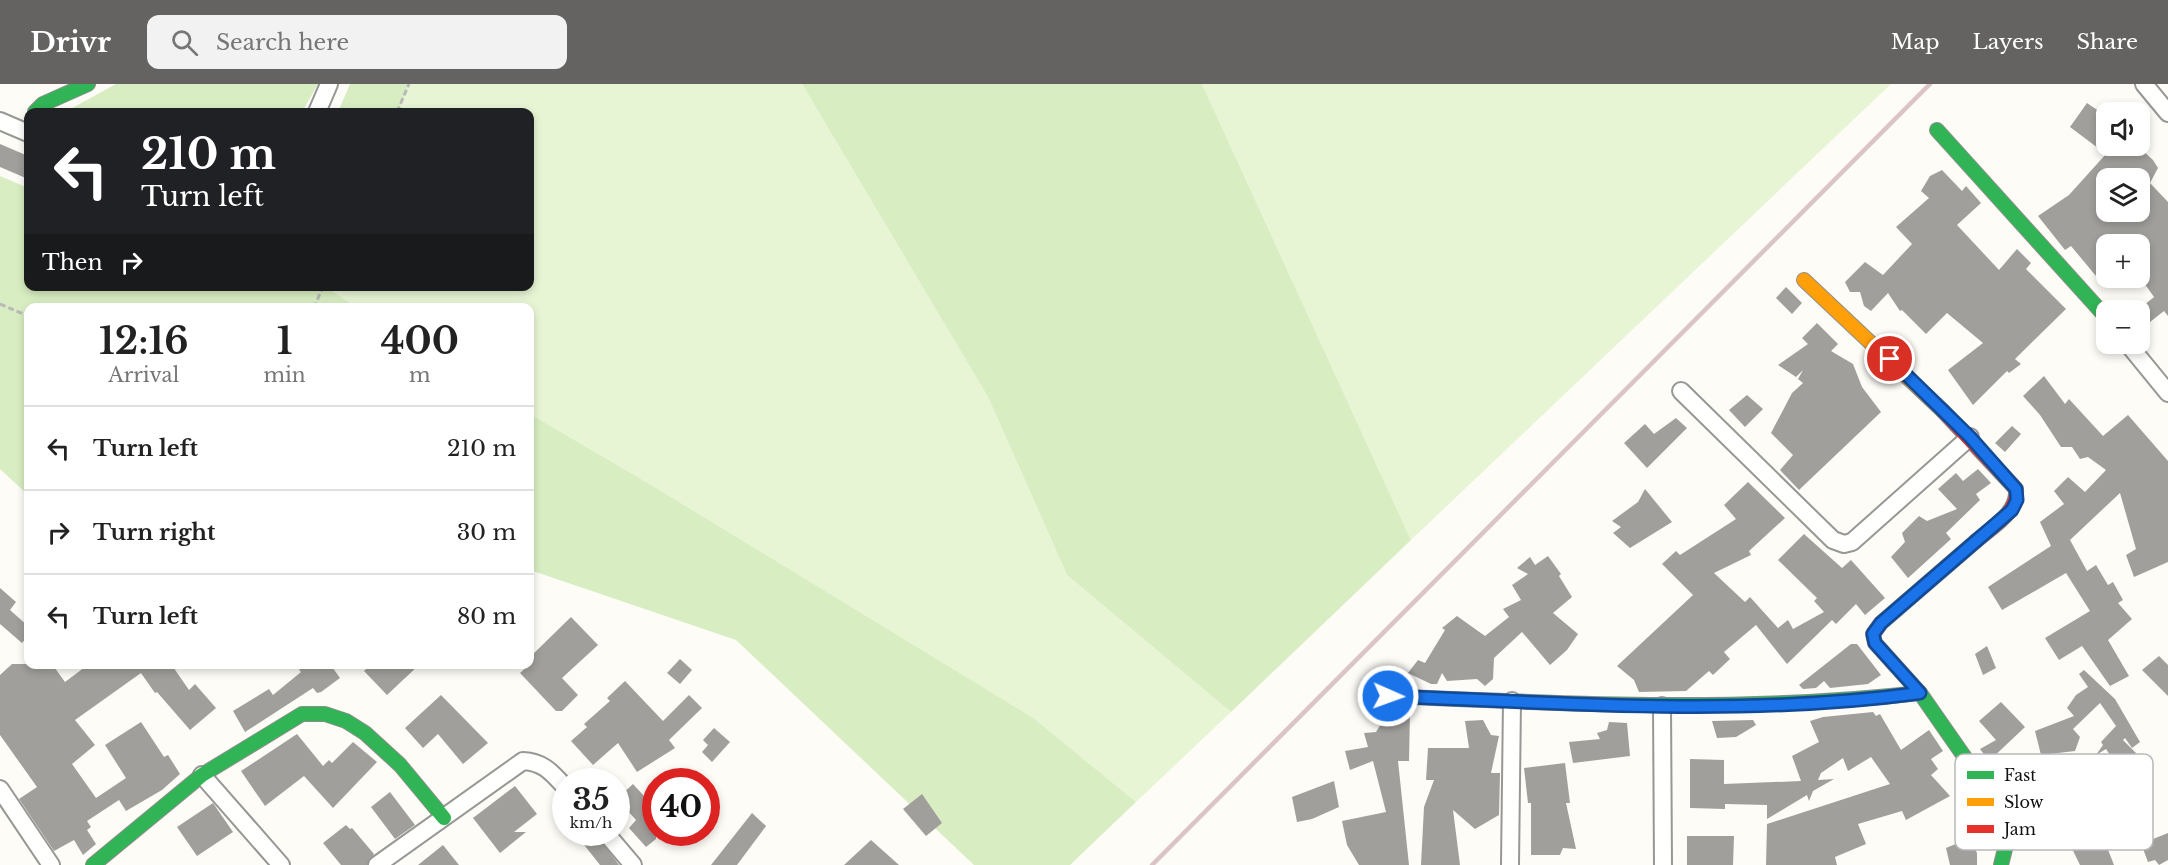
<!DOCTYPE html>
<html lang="en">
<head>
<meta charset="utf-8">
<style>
  :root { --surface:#fff; --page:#f2f2f2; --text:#222; --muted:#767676; --line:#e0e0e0; --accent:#646362 }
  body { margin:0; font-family:"Libre Baskerville",serif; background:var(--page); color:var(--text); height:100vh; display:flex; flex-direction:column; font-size:22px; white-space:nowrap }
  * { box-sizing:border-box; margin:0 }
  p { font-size:20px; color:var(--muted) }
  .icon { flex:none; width:33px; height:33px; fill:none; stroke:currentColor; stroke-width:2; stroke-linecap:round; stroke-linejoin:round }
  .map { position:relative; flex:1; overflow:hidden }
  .sheet { position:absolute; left:24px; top:219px; width:510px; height:366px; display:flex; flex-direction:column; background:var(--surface); border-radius:12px; box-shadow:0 3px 9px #0003 }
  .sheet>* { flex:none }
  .hud { position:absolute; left:24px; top:24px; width:510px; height:183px; border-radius:12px; box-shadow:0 3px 9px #0003; background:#202124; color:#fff; overflow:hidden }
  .controls { position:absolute; left:2096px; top:18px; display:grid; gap:12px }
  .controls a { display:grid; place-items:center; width:54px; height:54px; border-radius:12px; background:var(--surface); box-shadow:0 3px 9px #0003; font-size:30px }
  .speed { position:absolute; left:552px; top:684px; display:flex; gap:12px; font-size:30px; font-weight:700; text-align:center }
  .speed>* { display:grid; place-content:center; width:78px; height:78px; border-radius:50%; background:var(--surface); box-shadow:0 3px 9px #0003; line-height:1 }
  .speed small { font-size:15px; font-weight:400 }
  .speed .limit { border:9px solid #d22; background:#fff; color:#111 }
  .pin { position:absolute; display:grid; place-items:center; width:51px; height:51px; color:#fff; margin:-26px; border:3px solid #fff; border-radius:50%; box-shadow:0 2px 6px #0007 }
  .me { position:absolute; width:66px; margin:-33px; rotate:92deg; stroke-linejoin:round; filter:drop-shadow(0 0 4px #0008) }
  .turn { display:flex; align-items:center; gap:21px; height:126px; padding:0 18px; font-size:27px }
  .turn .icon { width:78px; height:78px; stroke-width:2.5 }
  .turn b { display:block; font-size:42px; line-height:51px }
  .then { display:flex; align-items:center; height:57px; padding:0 18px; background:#0003; gap:12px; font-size:22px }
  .eta { display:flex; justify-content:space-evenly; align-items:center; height:102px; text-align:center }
  .eta b { font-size:36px; font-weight:700; line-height:42px }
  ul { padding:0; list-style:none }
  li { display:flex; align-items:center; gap:18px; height:84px; padding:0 18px; border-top:2px solid var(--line) }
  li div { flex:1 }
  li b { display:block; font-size:22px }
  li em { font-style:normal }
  header { display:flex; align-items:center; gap:36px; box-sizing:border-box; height:84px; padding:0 30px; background:var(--accent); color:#fff }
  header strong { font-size:28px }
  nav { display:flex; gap:33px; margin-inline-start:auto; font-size:21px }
  .search { width:420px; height:54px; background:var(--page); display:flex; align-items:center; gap:15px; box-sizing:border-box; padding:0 21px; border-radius:12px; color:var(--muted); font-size:22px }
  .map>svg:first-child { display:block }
  .green { fill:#e8f5d5 }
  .forest { fill:#d8eec2 }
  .building { fill:#a19f9c; fill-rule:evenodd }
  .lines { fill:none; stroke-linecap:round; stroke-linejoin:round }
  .street-casing { stroke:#979795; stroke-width:20 }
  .fast-casing { stroke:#8e8d8b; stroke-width:16 }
  .slow-casing { stroke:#8e8d8b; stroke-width:16 }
  .jam-casing { stroke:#8e8d8b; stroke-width:16 }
  .path { stroke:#b9b9b8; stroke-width:3; stroke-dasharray:6 3; stroke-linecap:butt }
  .street { stroke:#fffffe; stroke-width:16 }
  .fast { stroke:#30b455; stroke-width:14 }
  .slow { stroke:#ff9f0a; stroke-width:14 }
  .jam { stroke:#e5322d; stroke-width:14 }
  .rail { stroke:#dbc4c5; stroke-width:4.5 }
  .route-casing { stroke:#114b97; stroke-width:15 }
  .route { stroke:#1a73e8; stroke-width:10 }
  .key { fill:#fff; stroke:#b8b8b8; stroke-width:1.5 }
  .key-label { font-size:16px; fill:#111 }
</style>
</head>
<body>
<header>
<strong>Drivr</strong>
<div class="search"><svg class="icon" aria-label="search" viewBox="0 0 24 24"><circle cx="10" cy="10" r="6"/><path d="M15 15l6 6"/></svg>Search here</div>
<nav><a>Map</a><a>Layers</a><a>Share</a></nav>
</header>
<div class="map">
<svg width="2168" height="781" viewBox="0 0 2168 781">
  <rect width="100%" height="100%" fill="#fdfcf7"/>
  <g class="green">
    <polygon points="409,0 802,0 988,313 1067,491 1231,628 1136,718 1032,634 653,402 530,330 530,224 356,223 326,203 530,202 530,28 398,28"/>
    <polygon points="1202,0 1891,0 1411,456"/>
  </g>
  <g class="forest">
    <polygon points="116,0 318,0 302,28 65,28"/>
    <polygon points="350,0 409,0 398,28 338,28"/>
    <polygon points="802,0 1202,0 1411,456 1231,628 1067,491 988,313"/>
    <polygon points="0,92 28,104 28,202 326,203 356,223 28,224 28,411 0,385"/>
    <polygon points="530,330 653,402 1033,634 1136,718 1070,781 974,781 736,556 530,486"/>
  </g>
  <g class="building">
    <path d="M2087,19L2106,32V62H2128L2137,69L2140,64L2153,76L2158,84L2150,99L2168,118V232L2164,227L2150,238L2138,226L2154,213L2139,192V160H2106V204L2071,162L2065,166L2038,132L2069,111L2106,70L2070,43ZM2106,94H2139V128H2106Z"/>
    <polygon points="0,60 28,72 28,95 0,83"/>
    <polygon points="1942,86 1962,107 1966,102 1981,119 1957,141 1999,186 2017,165 2031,179 2026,185 2066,225 2015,275 2021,280 2009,289 2007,287 1973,321 1948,286 1983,259 1947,229 1926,250 1902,226 1900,227 1888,209 1871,227 1864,222 1860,208 1850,208 1845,198 1865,178 1883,191 1912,160 1896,143 1929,114 1921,107 1930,92"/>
    <polygon points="1786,203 1802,219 1792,230 1776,214"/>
    <polygon points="1817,239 1838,260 1831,267 1853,280 1862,303 1881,328 1799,406 1780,386 1793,371 1771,349 1792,309 1803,299 1798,295 1803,286 1796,293 1778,281 1808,260 1802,254"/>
    <polygon points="2044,292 2065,320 2069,315 2103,352 2128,331 2168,377 2168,478 2134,493 2126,471 2136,465 2120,409 2070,456 2087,487 2096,481 2108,501 2113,498 2123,516 2118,519 2132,535 2108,556 2129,592 2110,602 2082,562 2059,576 2045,554 2090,527 2066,489 2002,526 1988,503 2051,462 2040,438 2064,420 2054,407 2068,393 2085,408 2106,386 2088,373 2080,375 2072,363 2061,363 2040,331 2023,312"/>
    <polygon points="1747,311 1763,325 1745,343 1729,326"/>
    <polygon points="1676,334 1687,344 1647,384 1624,359 1645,340 1654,350"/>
    <polygon points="2012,342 2021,350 2005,368 1995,359"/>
    <polygon points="1978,385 1991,399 1976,410 1980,416 1946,449 1951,455 1908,494 1891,473 1905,458 1902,449 1919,432 1927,437 1957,425 1938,405 1956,389 1963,397"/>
    <polygon points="1748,398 1785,434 1749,467 1751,471 1714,489 1745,518 1750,513 1778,544 1788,536 1793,545 1824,528 1814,517 1817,514 1778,476 1804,450 1842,484 1851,476 1885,514 1865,531 1856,520 1836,540 1832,536 1787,580 1756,541 1724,568 1730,575 1713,591 1709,587 1686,607 1639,608 1634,596 1617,582 1693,511 1662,480 1676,467 1680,471 1736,435 1724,421"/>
    <polygon points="1645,405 1672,438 1630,464 1613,449 1621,443 1612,437 1638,418"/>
    <polygon points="1548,472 1561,490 1559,492 1572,513 1553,529 1578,550 1567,566 1550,581 1522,548 1494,574 1493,595 1485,602 1477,595 1447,597 1442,589 1437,600 1431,600 1408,589 1418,576 1425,579 1445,546 1442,544 1457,532 1485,552 1509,533 1503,525 1521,516 1512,501 1528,490 1517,484 1530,473 1535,481"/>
    <polygon points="0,504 16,518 10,526 28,542 28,552 22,559 0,540"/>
    <polygon points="571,533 598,561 562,594 578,611 562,627 556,627 520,589 530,580 530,573"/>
    <polygon points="1851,560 1857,560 1881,591 1868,600 1830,604 1824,597 1816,604 1803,605 1799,601"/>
    <polygon points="1987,562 1996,584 1983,591 1975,570"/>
    <polygon points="2159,572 2168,581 2168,612 2142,586"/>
    <polygon points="680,575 692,586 680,600 667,589"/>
    <polygon points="12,580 52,580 65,598 89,580 171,580 189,606 195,600 216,624 190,646 157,608 155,609 141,589 75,636 95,661 72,680 96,714 126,694 105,661 141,638 164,673 168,671 180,690 162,706 126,727 119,716 87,737 91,743 87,746 96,760 83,771 74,756 54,767 19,715 37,703 0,651 0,591"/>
    <polygon points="306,580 330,580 340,594 321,608 317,609 313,604 245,648 233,627 269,605 273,611 301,588 299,586"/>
    <polygon points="371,580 420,580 387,611 364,587"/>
    <polygon points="2084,586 2115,615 2140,658 2132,664 2125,654 2123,656 2137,670 2148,693 2130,701 2106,665 2096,671 2103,661 2101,658 2116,642 2100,619 2073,645 2080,653 2075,667 2041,671 2035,647 2074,632 2067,624 2076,611 2088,603 2079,590"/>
    <polygon points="625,597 663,637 689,611 702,624 669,656 675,664 637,688 618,659 593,681 571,657 587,643 584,640 610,617 607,614"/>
    <polygon points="441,611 488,659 463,680 438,650 423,664 405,644"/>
    <polygon points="2001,618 2025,643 1989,677 1980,665 1996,656 1979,637"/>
    <polygon points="1384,625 1410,627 1409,677 1398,677 1409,781 1359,781 1347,761 1342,737 1386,728 1373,677 1350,686 1345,667 1368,663 1364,649 1376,648 1385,633"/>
    <polygon points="1873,628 1876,632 1880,630 1901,666 1929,646 1943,667 1931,675 1938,685 1931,691 1950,712 1906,736 1902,727 1858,740 1866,760 1835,773 1837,781 1766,781 1767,740 1890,700 1871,673 1848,687 1843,674 1821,689 1818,696 1834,695 1813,707 1809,717 1807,711 1767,735 1767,721 1725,720 1725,725 1690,724 1690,675 1724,676 1724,700 1801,697 1792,672 1819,658 1810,637 1823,633"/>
    <polygon points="1483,636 1491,651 1499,652 1491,689 1500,689 1499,731 1475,745 1453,726 1460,781 1421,781 1424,723 1434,696 1426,696 1428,664 1469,664 1465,637"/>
    <polygon points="1753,636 1756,641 1736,653 1717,654 1712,637"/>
    <polygon points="1609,638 1627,639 1630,672 1573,679 1569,658 1600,655 1597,649 1607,646"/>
    <polygon points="714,644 730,658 712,678 702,668 708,661 703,656"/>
    <polygon points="297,650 323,682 329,676 332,679 353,658 377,678 333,724 304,692 265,722 241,687"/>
    <polygon points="1565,679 1570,719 1566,719 1576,765 1563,764 1560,771 1531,771 1531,719 1528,719 1524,684"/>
    <polygon points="1334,697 1339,723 1312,735 1297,738 1292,713"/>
    <polygon points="633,700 656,725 656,755 646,763 629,744 636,736 617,715"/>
    <polygon points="2072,700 2078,705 2084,700 2105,729 2096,735 2114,781 2080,781 2060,740 2066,737 2057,715 2064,704"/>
    <polygon points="2136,701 2144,718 2141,719 2153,755 2168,749 2168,776 2159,781 2155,776 2148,778 2123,712"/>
    <polygon points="515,702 537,730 514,748 526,748 500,769 473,734"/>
    <polygon points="390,708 415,741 395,755 371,723"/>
    <polygon points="922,710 942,739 926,752 903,725"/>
    <polygon points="213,719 233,748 197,772 177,743"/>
    <polygon points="752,729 766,742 737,781 711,781"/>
    <polygon points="346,741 350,745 352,744 374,770 367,781 341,781 323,759"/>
    <polygon points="574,748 595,748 619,781 600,781"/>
    <polygon points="1687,752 1734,752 1733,781 1687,781"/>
    <polygon points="1970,754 1977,769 1977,781 1950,781 1946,764"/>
    <polygon points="871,756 899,781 844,781"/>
    <polygon points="443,761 459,781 418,781"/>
  </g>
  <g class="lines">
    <g class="street-casing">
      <g id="street">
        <polyline points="2144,0 2168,29"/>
        <polyline points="317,28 329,0"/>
        <polyline points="0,37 28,49"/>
        <polyline points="2128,260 2168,309"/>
        <polyline points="1681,307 1833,456 1844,460 1852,458 1970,353"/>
        <polyline points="1662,622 1663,781"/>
        <polyline points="202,691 281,781"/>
        <polyline points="0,705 51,781"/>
        <polyline points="605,748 633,781"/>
        <path d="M377,781L523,677C544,678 552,689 566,704"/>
        <polyline points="1510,781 1512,617"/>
      </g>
    </g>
    <g class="fast-casing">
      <g id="fast">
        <polyline points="35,28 43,20 88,0"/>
        <polyline points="1937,46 2106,233"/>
        <path d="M1388,612C1566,620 1742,629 1920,609L1998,721L2008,753L2001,781"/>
        <polyline points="93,781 202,691 302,630 325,630 346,637 365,649 400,681 444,734"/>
      </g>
    </g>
    <g class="slow-casing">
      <g id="slow">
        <polyline points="1804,196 1943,327"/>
        <polyline points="1920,609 1875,559 1873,550 1881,539 1976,457"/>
      </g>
    </g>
    <g class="jam-casing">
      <path id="jam" d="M1943,327L2016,405C2018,429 1993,442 1976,457"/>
    </g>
    <g class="path">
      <polyline points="397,28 409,0"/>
      <polyline points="0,220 28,232"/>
      <polyline points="314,224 323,202"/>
    </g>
    <use href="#street" class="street"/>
    <use href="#fast" class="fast"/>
    <use href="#slow" class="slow"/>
    <use href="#jam" class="jam"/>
    <polyline class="rail" points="1152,781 1930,0"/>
  </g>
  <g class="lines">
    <g class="route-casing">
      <path id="route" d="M1388,612C1564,619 1744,633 1920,609L1875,559L1873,550L1881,539L2012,426L2017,416L2016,405L1970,353L1890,275"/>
    </g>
    <use href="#route" class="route"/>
  </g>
  <rect x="1955" y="670" width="198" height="96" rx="9" class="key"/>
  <rect x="1967" y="687" width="27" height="8" fill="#30b455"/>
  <rect x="1967" y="714" width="27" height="8" fill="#ff9f0a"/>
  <rect x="1967" y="741" width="27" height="8" fill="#e5322d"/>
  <g class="key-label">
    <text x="2004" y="697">Fast</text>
    <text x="2004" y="724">Slow</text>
    <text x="2004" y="751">Jam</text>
  </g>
</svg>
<div class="controls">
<a><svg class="icon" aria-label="sound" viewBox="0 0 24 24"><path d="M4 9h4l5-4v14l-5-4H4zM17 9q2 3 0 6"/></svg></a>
<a><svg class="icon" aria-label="layers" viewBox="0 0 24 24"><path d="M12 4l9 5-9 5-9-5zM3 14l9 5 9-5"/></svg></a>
<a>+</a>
<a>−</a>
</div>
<div class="speed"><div>35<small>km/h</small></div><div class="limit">40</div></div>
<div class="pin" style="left:1890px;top:275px;background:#d93025"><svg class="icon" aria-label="arrive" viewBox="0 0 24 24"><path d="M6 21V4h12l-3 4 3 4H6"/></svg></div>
<svg class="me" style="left:1388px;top:612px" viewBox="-20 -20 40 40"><circle r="17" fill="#1a73e8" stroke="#fff" stroke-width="3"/><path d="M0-11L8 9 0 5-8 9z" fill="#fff"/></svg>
<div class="hud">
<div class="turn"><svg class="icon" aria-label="left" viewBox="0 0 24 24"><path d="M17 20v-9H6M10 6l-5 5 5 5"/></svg><div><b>210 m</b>Turn left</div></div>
<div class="then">Then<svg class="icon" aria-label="right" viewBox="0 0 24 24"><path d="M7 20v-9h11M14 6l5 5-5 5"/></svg></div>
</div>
<section class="sheet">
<div class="eta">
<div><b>12:16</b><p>Arrival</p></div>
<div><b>1</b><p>min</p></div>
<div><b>400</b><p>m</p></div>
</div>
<ul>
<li><svg class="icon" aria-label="left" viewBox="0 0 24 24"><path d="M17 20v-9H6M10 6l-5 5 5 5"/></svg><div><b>Turn left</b></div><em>210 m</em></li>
<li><svg class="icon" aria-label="right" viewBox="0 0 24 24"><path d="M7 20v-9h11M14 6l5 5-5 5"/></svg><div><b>Turn right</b></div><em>30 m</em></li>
<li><svg class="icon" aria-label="left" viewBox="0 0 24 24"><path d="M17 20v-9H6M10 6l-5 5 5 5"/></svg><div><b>Turn left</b></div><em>80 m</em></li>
</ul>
</section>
</div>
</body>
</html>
